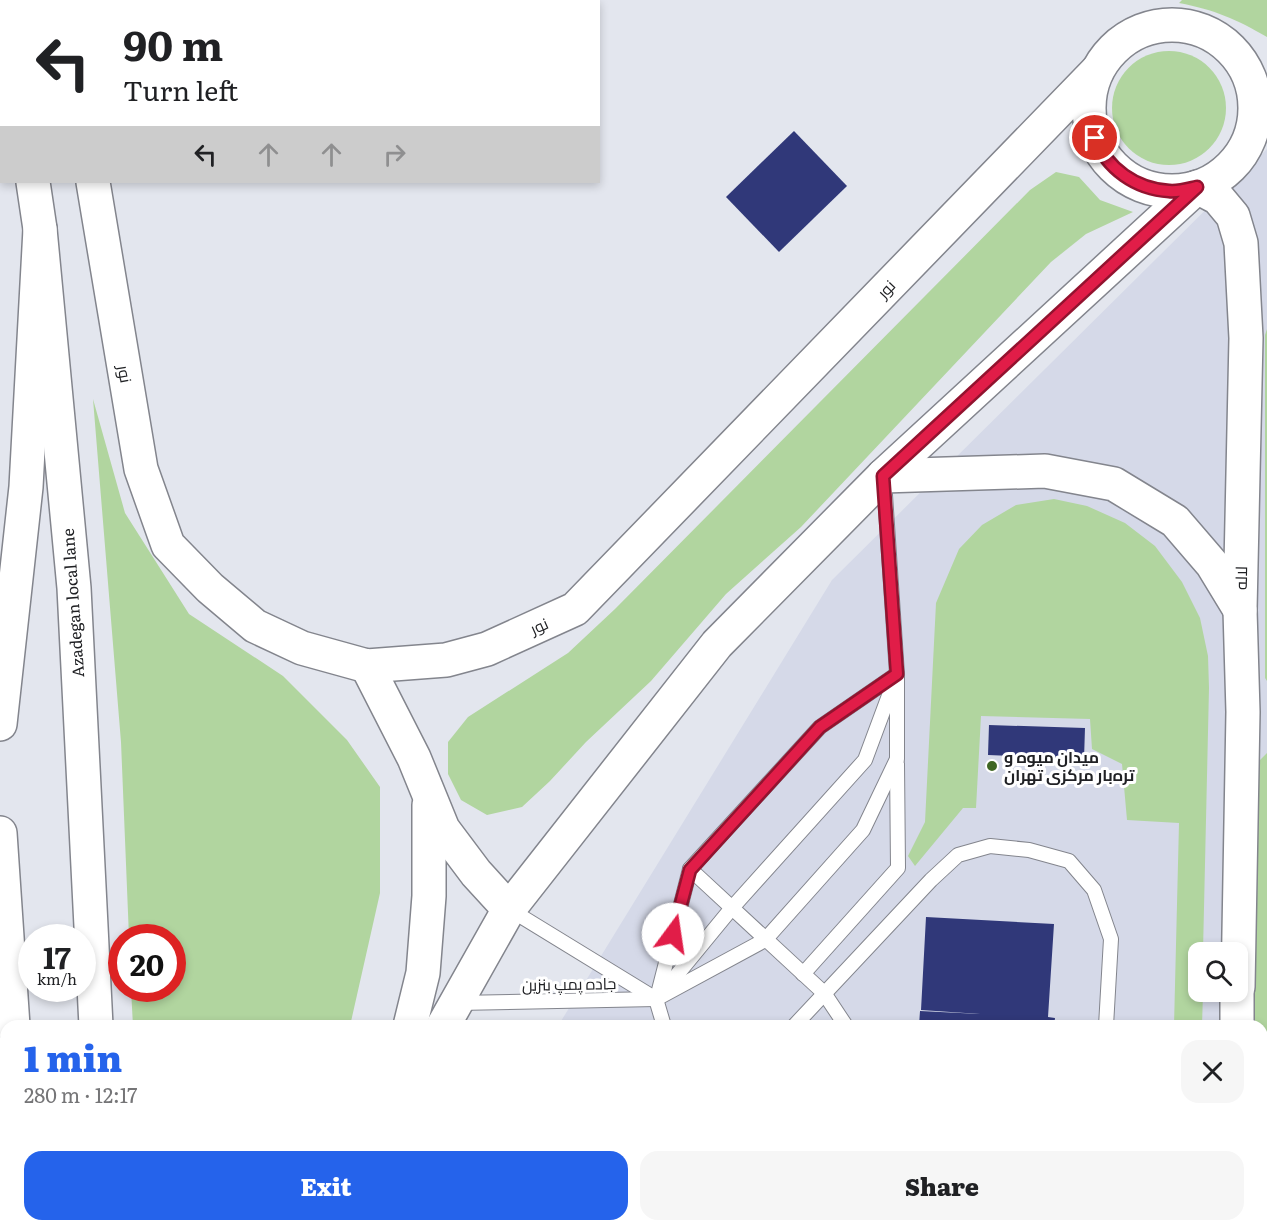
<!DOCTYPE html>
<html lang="en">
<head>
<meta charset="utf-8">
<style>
  :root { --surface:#fff; --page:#f6f6f6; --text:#202124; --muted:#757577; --accent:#2563eb }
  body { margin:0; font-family:Literata,Cairo,serif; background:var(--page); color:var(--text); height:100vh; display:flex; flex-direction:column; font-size:22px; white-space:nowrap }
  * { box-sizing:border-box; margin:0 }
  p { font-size:20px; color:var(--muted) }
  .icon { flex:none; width:33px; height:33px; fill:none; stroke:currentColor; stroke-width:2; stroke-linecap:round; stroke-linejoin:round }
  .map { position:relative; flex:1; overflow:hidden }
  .drawer { position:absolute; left:0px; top:1020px; width:1268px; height:212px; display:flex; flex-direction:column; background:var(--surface); border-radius:18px 18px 0 0; box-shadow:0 3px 9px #0003 }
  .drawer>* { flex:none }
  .top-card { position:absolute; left:0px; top:0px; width:600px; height:183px; box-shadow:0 3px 9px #0003; background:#fff; color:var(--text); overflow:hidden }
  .controls { position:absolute; left:1188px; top:942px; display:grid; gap:12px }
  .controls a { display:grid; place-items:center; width:60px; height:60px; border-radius:12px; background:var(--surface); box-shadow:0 3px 9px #0003; font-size:30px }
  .speed { position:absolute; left:18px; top:924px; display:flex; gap:12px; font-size:30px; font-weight:700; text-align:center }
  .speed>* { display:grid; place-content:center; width:78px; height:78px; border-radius:50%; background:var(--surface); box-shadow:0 3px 9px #0003; line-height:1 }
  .speed small { font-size:15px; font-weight:400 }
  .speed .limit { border:9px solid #d22; background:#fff; color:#111 }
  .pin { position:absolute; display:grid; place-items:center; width:51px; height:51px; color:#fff; margin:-26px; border:3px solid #fff; border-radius:50%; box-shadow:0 2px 6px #0007 }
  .me { position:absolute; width:66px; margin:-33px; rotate:14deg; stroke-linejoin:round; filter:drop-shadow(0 0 4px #0008) }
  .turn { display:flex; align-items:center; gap:21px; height:126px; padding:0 24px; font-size:27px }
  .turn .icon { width:78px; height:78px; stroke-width:2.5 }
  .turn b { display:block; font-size:42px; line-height:51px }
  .lanes { display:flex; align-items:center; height:57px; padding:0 24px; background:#0003; justify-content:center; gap:30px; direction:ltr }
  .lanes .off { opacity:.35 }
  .round { display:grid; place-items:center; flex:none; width:63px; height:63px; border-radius:18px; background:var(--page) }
  .summary { display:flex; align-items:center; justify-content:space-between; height:102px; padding:0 24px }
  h1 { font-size:36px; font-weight:800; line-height:45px; color:var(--accent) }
  .action { display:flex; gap:12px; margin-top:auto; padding:12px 24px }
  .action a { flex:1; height:69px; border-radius:18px; background:var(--accent); color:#fff; font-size:24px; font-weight:800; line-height:69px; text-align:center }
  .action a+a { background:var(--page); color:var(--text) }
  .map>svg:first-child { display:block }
  .built { fill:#d5d9e8; fill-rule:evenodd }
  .green { fill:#b1d59f }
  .building { fill:#303879 }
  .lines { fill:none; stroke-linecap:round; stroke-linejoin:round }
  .lane-casing { stroke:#83858d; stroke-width:16 }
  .secondary-casing { stroke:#83858d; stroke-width:36 }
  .primary-casing { stroke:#83858d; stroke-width:36 }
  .highway-casing { stroke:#83858d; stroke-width:36 }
  .lane { stroke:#fff; stroke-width:14 }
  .secondary { stroke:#fff; stroke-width:33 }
  .primary { stroke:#fff; stroke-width:33 }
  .highway { stroke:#fff; stroke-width:33 }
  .route-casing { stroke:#92132f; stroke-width:15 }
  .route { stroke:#e11d48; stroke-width:10 }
  .poi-dot { fill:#3f6723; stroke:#fff; stroke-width:2 }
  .labels { text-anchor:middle; stroke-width:6; stroke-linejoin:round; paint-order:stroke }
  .street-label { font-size:16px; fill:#202124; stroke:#fff }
  .poi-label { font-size:16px; font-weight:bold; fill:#202124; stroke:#fff; text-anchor:start }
</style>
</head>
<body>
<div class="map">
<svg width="1267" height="1231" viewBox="0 0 1267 1231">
  <rect width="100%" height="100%" fill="#e3e6ee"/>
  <path class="built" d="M1267,149V1231H436L438,1226H1262V1026H558L832,580ZM1198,952H1238V992H1198Z"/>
  <g class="green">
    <path d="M1182,0H1267V37C1236,19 1215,10 1179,3Z"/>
    <circle cx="1169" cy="108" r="57"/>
    <polygon points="1056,172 1079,177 1100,200 1133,212 1086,234 1051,262 801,527 726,594 651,681 586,742 550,781 522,807 487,815 461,800 448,774 448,742 468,717 568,653 615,609 1030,190"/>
    <polygon points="1267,329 1267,681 1265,678 1265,335"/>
    <polygon points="93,399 125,513 189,614 283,676 347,740 380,787 380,893 350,1026 133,1026 131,989 172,988 172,938 129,937 121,742"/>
    <polygon points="1054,499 1087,506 1125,523 1155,546 1182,582 1200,618 1208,656 1209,688 1203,952 1198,952 1198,992 1203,992 1202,1026 1174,1026 1179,823 1127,820 1122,764 1092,749 1090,719 981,716 976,808 963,808 915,866 908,856 925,822 936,603 959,549 982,525 1016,505"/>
    <polygon points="1267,753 1267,1049 1262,1047 1262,1026 1252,1026 1258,766 1260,760"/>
    <polygon points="1262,1145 1267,1146 1267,1231 1243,1231 1243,1226 1262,1226"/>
    <polygon points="136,1226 297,1226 295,1231 136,1231"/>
    <polygon points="1115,1226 1202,1226 1202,1231 1148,1231"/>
  </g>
  <g class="building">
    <polygon points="794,131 847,186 779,252 726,197"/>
    <polygon points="989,725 1085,728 1084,759 988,755"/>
    <polygon points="926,917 1054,924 1048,1017 1055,1018 1054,1026 919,1026 920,1011 980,1014 921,1010"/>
    <polygon points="721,1226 792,1229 792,1231 721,1231"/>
    <polygon points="957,1226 1041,1226 1040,1231 957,1227"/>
    <polygon points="911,1227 946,1229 946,1231 911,1231"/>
  </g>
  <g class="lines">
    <g class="lane-casing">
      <g id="lane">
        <polyline points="690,869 824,993 846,1026"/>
        <polyline points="509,909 656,999"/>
        <polyline points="803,974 898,868 897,764"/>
        <polyline points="662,993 731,909 865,760 897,674 884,480"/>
        <polyline points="658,994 690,869 820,727 897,674"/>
        <polyline points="656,999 664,1026"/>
        <polyline points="457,1003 656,999 765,940 863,830 897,759 897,674"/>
        <polyline points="794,1026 931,880 958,855 990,846 1029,850 1069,861 1094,890 1111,939 1106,1026"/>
        <polyline points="694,1226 694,1231"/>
        <polyline points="566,1231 571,1226"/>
        <polyline points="887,1231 887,1226"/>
        <polyline points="1093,1231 1094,1226"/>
      </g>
    </g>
    <g class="secondary-casing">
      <g id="secondary">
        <polyline points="64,0 64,2"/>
        <circle cx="1172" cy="108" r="83"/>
        <polyline points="93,182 141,469 168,545 210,588 255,626 302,648 367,666 446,660 487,649 575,609 1097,71"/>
        <polyline points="883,476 1045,471 1114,484 1175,521 1212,564 1240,610"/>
        <polyline points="367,666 414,758 443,829 476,873 509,909"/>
        <polyline points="410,1026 423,973 429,896 429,805"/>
        <polyline points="443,1026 509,909 717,644 883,476 1197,187 1218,198 1233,216 1241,243 1246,338 1240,610 1243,712 1238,987"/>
        <polyline points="1237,1026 1237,992"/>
        <polyline points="1262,1058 1267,1058"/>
        <polyline points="1262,1138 1267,1138"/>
        <polyline points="350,1231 352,1226"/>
        <polyline points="1231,1231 1231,1226"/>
      </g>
    </g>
    <g class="primary-casing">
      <g id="primary">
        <polyline points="4,0 4,2"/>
        <polyline points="28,2 28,0"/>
        <polyline points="33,182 40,229 74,588 96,1026"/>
        <polyline points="106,1226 106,1231"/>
      </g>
    </g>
    <g class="highway-casing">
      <g id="highway">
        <polyline points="0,724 26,487 40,229"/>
        <polyline points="0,833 13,1026"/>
        <polyline points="27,1226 28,1231"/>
      </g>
    </g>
    <use href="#lane" class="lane"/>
    <use href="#secondary" class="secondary"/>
    <use href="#primary" class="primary"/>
    <use href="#highway" class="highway"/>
  </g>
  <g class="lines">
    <g class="route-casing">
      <path id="route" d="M673,934L690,870L820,727L897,674L883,476L1197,187C1188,189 1178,192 1169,191C1136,189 1107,169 1095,138"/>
    </g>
    <use href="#route" class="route"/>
  </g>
  <circle class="poi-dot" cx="992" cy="766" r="6"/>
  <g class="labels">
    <g class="street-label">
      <text transform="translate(886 289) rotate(-46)" y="6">نور</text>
      <text transform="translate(125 374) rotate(80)" y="6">نور</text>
      <text transform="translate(1241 578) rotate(-89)" y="6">لاله</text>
      <text transform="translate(73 603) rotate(-94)" y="6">Azadegan local lane</text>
      <text transform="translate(539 626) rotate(-24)" y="6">نور</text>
      <text transform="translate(569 984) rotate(-1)" y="6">جاده پمپ بنزین</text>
    </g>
    <g class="poi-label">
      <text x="1004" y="763">میدان میوه و<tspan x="1004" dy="18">تره‌بار مرکزی تهران</tspan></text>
    </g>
  </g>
</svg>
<div class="controls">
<a><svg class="icon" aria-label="search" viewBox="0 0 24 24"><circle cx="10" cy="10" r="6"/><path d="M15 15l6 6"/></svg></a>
</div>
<div class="speed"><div>17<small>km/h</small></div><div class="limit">20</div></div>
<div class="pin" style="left:1095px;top:138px;background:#d93025"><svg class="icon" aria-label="arrive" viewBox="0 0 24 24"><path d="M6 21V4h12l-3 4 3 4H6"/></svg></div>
<svg class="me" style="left:673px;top:934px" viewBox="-20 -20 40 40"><circle r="19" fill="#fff"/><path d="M0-13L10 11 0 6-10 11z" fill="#e11d48"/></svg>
<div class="top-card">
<div class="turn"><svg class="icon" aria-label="left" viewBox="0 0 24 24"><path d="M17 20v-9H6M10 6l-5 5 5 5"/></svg><div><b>90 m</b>Turn left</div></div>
<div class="lanes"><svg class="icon" aria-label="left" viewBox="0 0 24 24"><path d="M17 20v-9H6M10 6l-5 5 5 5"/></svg><svg class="icon off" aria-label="ahead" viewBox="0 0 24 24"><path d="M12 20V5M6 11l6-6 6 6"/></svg><svg class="icon off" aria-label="ahead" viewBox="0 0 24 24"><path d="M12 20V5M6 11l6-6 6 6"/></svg><svg class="icon off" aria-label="right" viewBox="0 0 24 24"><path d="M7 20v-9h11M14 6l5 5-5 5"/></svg></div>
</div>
<section class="drawer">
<div class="summary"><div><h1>1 min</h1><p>280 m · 12:17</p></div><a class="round"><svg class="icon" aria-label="close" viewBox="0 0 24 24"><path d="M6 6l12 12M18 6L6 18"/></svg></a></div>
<div class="action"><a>Exit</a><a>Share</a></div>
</section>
</div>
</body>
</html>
